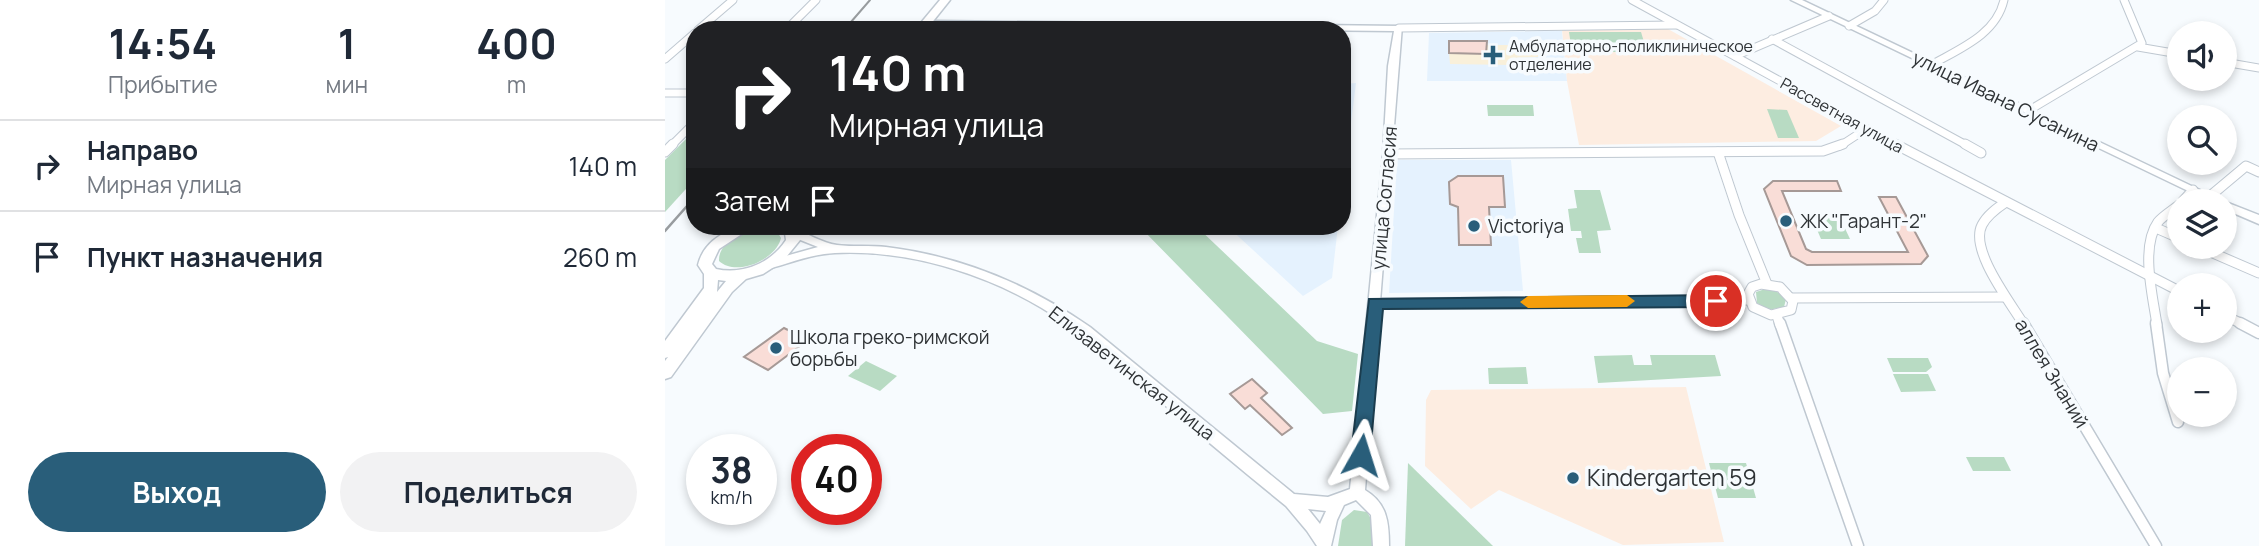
<!DOCTYPE html>
<html lang="ru">
<head>
<meta charset="utf-8">
<style>
  :root { --surface:#fff; --page:#f2f2f3; --text:#1f2937; --muted:#747a83; --line:#e0e1e3; --accent:#295e7a }
  body { margin:0; font-family:Manrope,sans-serif; background:var(--page); color:var(--text); height:100vh; display:flex; flex-direction:column; font-size:26px; white-space:nowrap }
  * { box-sizing:border-box; margin:0 }
  p { font-size:23px; color:var(--muted) }
  .icon { flex:none; width:38px; height:38px; fill:none; stroke:currentColor; stroke-width:2; stroke-linecap:round; stroke-linejoin:round }
  .map { position:relative; flex:1; overflow:hidden }
  .side { display:flex; flex-direction:column; background:var(--surface); width:665px }
  .side>* { flex:none }
  .top-card { position:absolute; left:21px; top:21px; width:665px; height:214px; border-radius:28px; box-shadow:0 4px 10px #0003; background:#202124; color:#fff; overflow:hidden }
  .controls { position:absolute; left:1502px; top:21px; display:grid; gap:14px }
  .controls a { display:grid; place-items:center; width:70px; height:70px; border-radius:50%; background:var(--surface); box-shadow:0 4px 10px #0003; font-size:35px }
  .speed { position:absolute; left:21px; top:434px; display:flex; gap:14px; font-size:35px; font-weight:700; text-align:center }
  .speed>* { display:grid; place-content:center; width:91px; height:91px; border-radius:50%; background:var(--surface); box-shadow:0 4px 10px #0003; line-height:1 }
  .speed small { font-size:18px; font-weight:400 }
  .speed .limit { border:10px solid #d22; background:#fff; color:#111 }
  .pin { position:absolute; display:grid; place-items:center; width:60px; height:60px; color:#fff; margin:-30px; border:4px solid #fff; border-radius:50%; box-shadow:0 2px 7px #0007 }
  .me { position:absolute; width:77px; margin:-38px; rotate:6deg; stroke-linejoin:round; filter:drop-shadow(0 0 5px #0008) }
  .turn { display:flex; align-items:center; gap:24px; height:147px; padding:0 28px; font-size:32px }
  .turn .icon { width:91px; height:91px; stroke-width:2.5 }
  .turn b { display:block; font-size:49px; line-height:60px }
  .then { display:flex; align-items:center; height:66px; padding:0 28px; background:#0003; gap:14px; font-size:26px }
  .eta { display:flex; justify-content:space-evenly; align-items:center; height:119px; text-align:center }
  .eta b { font-size:42px; font-weight:700; line-height:49px }
  .action { display:flex; gap:14px; margin-top:auto; padding:14px 28px }
  .action a { flex:1; height:80px; border-radius:42px; background:var(--accent); color:#fff; font-size:28px; font-weight:700; line-height:80px; text-align:center }
  .action a+a { background:var(--page); color:var(--text) }
  ul { padding:0; list-style:none }
  li { display:flex; align-items:center; gap:21px; height:91px; padding:0 28px; border-top:2px solid var(--line) }
  li div { flex:1 }
  li b { display:block; font-size:26px }
  li em { font-style:normal }
  main { display:flex; flex:1; min-height:0 }
  .map>svg:first-child { display:block }
  .built { fill:#e5f2fe }
  .education { fill:#fdede1 }
  .medical { fill:#f9f0da }
  .green { fill:#b8dbc3 }
  .building { fill:#f9ddd7; stroke:#a69996; stroke-width:2 }
  .lines { fill:none; stroke-linecap:round; stroke-linejoin:round }
  .street-far2-casing { stroke:#bfc8d1; stroke-width:9 }
  .street-far1-casing { stroke:#bfc8d1; stroke-width:11 }
  .street-casing { stroke:#bfc8d1; stroke-width:13 }
  .secondary-casing { stroke:#bfc8d1; stroke-width:3 }
  .primary-casing { stroke:#bfc8d1; stroke-width:3 }
  .street-far2 { stroke:#fff; stroke-width:7 }
  .street-far1 { stroke:#fff; stroke-width:9 }
  .street { stroke:#fff; stroke-width:10 }
  .secondary { fill:#fff; fill-rule:evenodd }
  .primary { fill:#fff; fill-rule:evenodd }
  .rail-far1 { stroke:#989c9f; stroke-width:2 }
  .rail { stroke:#989c9f; stroke-width:2.5 }
  .route { fill:#295e7a; stroke:#1b3d4f; stroke-width:2 }
  .slow { fill:#f59e0b }
  .poi-dot { fill:#295e7a; stroke:#f7fbfe; stroke-width:2.5 }
  .labels { text-anchor:middle; stroke-width:7; stroke-linejoin:round; paint-order:stroke }
  .far-poi-label { font-size:16px; fill:#2f3336; stroke:#f7fbfe; text-anchor:start }
  .far-street-label { font-size:16px; fill:#2f3336; stroke:#f7fbfe }
  .street-label { font-size:19px; fill:#2f3336; stroke:#f7fbfe }
  .poi-label { font-size:19px; fill:#2f3336; stroke:#f7fbfe; text-anchor:start }
  .near-poi-label { font-size:23px; fill:#2f3336; stroke:#f7fbfe; text-anchor:start }
</style>
</head>
<body>
<main>
<section class="side">
<div class="eta">
<div><b>14:54</b><p>Прибытие</p></div>
<div><b>1</b><p>мин</p></div>
<div><b>400</b><p>m</p></div>
</div>
<ul>
<li><svg class="icon" aria-label="right" viewBox="0 0 24 24"><path d="M7 20v-9h11M14 6l5 5-5 5"/></svg><div><b>Направо</b><p>Мирная улица</p></div><em>140 m</em></li>
<li><svg class="icon" aria-label="arrive" viewBox="0 0 24 24"><path d="M6 21V4h12l-3 4 3 4H6"/></svg><div><b>Пункт назначения</b></div><em>260 m</em></li>
</ul>
<div class="action"><a>Выход</a><a>Поделиться</a></div>
</section>
<div class="map">
<svg width="1594" height="546" viewBox="0 0 1594 546">
  <rect width="100%" height="100%" fill="#f7fbfe"/>
  <g class="built">
    <polygon points="897,31 902,81 762,81 764,33"/>
    <polygon points="691,83 677,194 677,84"/>
    <polygon points="732,160 846,160 858,291 724,293"/>
    <polygon points="562,226 673,226 667,278 638,296"/>
  </g>
  <g class="education">
    <polygon points="897,29 1003,29 1176,126 1151,141 914,145 902,81"/>
    <polygon points="1021,387 1059,542 958,545 834,490 806,509 760,466 761,400 766,390"/>
  </g>
  <polygon class="medical" points="822,45 873,45 873,57 845,58 845,65 785,64 784,53 821,54"/>
  <g class="green">
    <polygon points="904,32 976,32 982,52 907,52"/>
    <polygon points="822,105 868,105 869,116 823,116"/>
    <polygon points="1102,109 1122,110 1134,138 1113,138"/>
    <polygon points="30,130 30,179 0,212 0,160"/>
    <polygon points="909,190 935,190 946,230 932,231 936,253 914,253 911,238 917,238 916,231 906,231 903,209 912,208"/>
    <polygon points="1147,218 1175,218 1185,239 1156,239"/>
    <polygon points="474,226 531,226 652,341 693,354 687,411 658,414"/>
    <path d="M100,229L113,233L116,238C111,260 71,277 54,261C53,239 83,232 100,229Z"/>
    <polygon points="1103,288 1117,294 1121,299 1119,307 1103,310 1092,303 1091,292"/>
    <polygon points="967,355 969,365 987,365 985,355 1050,355 1056,376 933,383 929,356"/>
    <polygon points="1222,358 1263,358 1267,367 1261,372 1228,372"/>
    <polygon points="201,361 232,376 215,391 183,376"/>
    <polygon points="861,367 863,384 824,384 823,368"/>
    <polygon points="1228,374 1263,374 1271,391 1236,392"/>
    <polygon points="1301,457 1339,457 1346,471 1308,471"/>
    <polygon points="743,463 828,546 740,546"/>
    <polygon points="1044,463 1081,463 1091,498 1053,498"/>
    <polygon points="689,510 702,512 709,524 708,546 673,546 677,520"/>
  </g>
  <g class="building">
    <polygon points="784,41 822,41 821,54 784,53"/>
    <polygon points="793,176 838,176 840,207 824,207 826,245 794,245 793,207 785,204 784,182"/>
    <polygon points="1108,181 1172,181 1176,191 1117,191 1141,249 1147,252 1243,252 1214,197 1231,197 1263,256 1256,264 1142,265 1126,256 1099,189"/>
    <polygon points="119,328 143,340 103,370 79,357"/>
    <polygon points="587,379 602,393 596,398 627,428 617,435 585,405 580,409 565,394"/>
  </g>
  <g class="lines">
    <g class="street-far2-casing">
      <g id="street-far2">
        <polyline points="967,0 1234,146"/>
        <polyline points="1184,26 1210,11 1219,0"/>
        <polyline points="734,28 1011,25"/>
        <polyline points="33,30 68,0"/>
        <polyline points="121,30 151,0"/>
        <polyline points="1107,39 1303,146"/>
        <polyline points="1473,47 1514,54"/>
        <polyline points="1070,56 1164,16"/>
        <polyline points="0,59 30,33"/>
        <polyline points="1559,62 1594,68"/>
        <path d="M1266,65C1294,49 1331,35 1339,0"/>
        <polyline points="0,93 30,93"/>
        <polyline points="1363,111 1477,43 1459,0"/>
        <polyline points="6,146 30,122"/>
        <polyline points="1175,146 1201,129"/>
      </g>
    </g>
    <g class="street-far1-casing">
      <g id="street-far1">
        <polyline points="1230,144 1514,291"/>
        <polyline points="1300,144 1316,153"/>
        <polyline points="0,152 8,144"/>
        <polyline points="1053,152 1074,215 1102,284"/>
        <polyline points="723,154 1158,151 1178,144"/>
        <polyline points="1544,197 1581,166 1594,172"/>
        <polyline points="1518,201 1528,190"/>
        <path d="M1341,202C1332,208 1322,215 1317,225C1304,250 1346,303 1359,325"/>
        <polyline points="1491,228 1514,238"/>
        <polyline points="1534,247 1594,273"/>
        <polygon points="1096,284 1115,287 1128,301 1126,310 1106,315 1088,307 1083,294 1087,287"/>
        <polyline points="1127,298 1340,297"/>
        <polyline points="710,303 1084,300"/>
        <polyline points="1559,315 1579,325"/>
        <polyline points="1112,316 1115,325"/>
        <path d="M1492,325C1488,297 1475,247 1493,222C1498,216 1508,210 1514,205"/>
      </g>
    </g>
    <g class="street-casing">
      <g id="street">
        <polyline points="1115,323 1193,546"/>
        <polyline points="1358,323 1491,546"/>
        <polyline points="1491,323 1498,373 1513,422"/>
        <polyline points="1575,323 1594,333"/>
      </g>
    </g>
    <g class="secondary-casing">
      <g id="secondary">
        <polygon points="1126,0 1137,0 1558,201 1594,215 1594,224 1559,209 1559,201 1544,201"/>
        <path d="M270,21L737,26L700,490C722,503 724,522 724,546H708L706,515L691,500L679,505L672,520L666,546H652L642,531L621,506C584,476 547,445 510,414C474,383 439,350 400,323C336,278 249,249 170,253C147,254 125,263 103,269L97,265L99,262L153,247L123,235L121,232L127,228C142,233 157,243 172,245C188,247 205,245 221,247C295,256 365,285 425,327L629,494L663,497L685,489L718,154L723,66L729,31L267,26V22ZM643,509L661,511L655,524Z"/>
      </g>
    </g>
    <g class="primary-casing">
      <g id="primary">
        <polygon points="275,0 285,0 261,30 250,30"/>
        <path d="M72,226H89L54,249L47,264L51,269C78,275 106,263 121,240L120,233L115,226H129L134,232L135,240L118,261L98,274L81,279L67,292L6,377L0,379V361L3,357L0,358V341L39,288V274L33,265C38,244 54,235 72,226ZM53,280L61,281L52,292Z"/>
      </g>
    </g>
    <use href="#street-far2" class="street-far2"/>
    <use href="#street-far1" class="street-far1"/>
    <use href="#street" class="street"/>
    <use href="#secondary" class="secondary"/>
    <use href="#primary" class="primary"/>
    <polyline class="rail-far1" points="179,30 205,0"/>
    <polyline class="rail" points="0,231 30,197"/>
  </g>
  <polygon class="route" points="1051,295 1060,301 1051,307 718,309 705,455 703,461 696,464 689,461 686,455 704,299"/>
  <polygon class="slow" points="962,295 970,301 962,307 863,308 855,302 863,296"/>
  <g class="poi-dot">
    <path d="M824.5 44.5h7v7h7v7h-7v7h-7v-7h-7v-7h7z"/>
    <circle cx="1121" cy="221" r="7"/>
    <circle cx="809" cy="226" r="7"/>
    <circle cx="111" cy="348" r="7"/>
    <circle cx="908" cy="478" r="7"/>
  </g>
  <g class="labels">
    <g class="far-poi-label">
      <text x="844" y="52">Амбулаторно-поликлиническое<tspan x="844" dy="18">отделение</tspan></text>
    </g>
    <g class="far-street-label">
      <text transform="translate(1177 115) rotate(29)" y="6">Рассветная улица</text>
    </g>
    <g class="street-label">
      <text transform="translate(1341 101) rotate(26)" y="7">улица Ивана Сусанина</text>
      <text transform="translate(719 198) rotate(-85)" y="7">улица Согласия</text>
      <text transform="translate(467 373) rotate(38)" y="7">Елизаветинская улица</text>
      <text transform="translate(1387 373) rotate(59)" y="7">аллея Знаний</text>
    </g>
    <g class="poi-label">
      <text x="1135" y="228">ЖК "Гарант-2"</text>
      <text x="823" y="233">Victoriya</text>
      <text x="125" y="344">Школа греко-римской<tspan x="125" dy="22">борьбы</tspan></text>
    </g>
    <g class="near-poi-label">
      <text x="922" y="486">Kindergarten 59</text>
    </g>
  </g>
</svg>
<div class="controls">
<a><svg class="icon" aria-label="sound" viewBox="0 0 24 24"><path d="M4 9h4l5-4v14l-5-4H4zM17 9q2 3 0 6"/></svg></a>
<a><svg class="icon" aria-label="search" viewBox="0 0 24 24"><circle cx="10" cy="10" r="6"/><path d="M15 15l6 6"/></svg></a>
<a><svg class="icon" aria-label="layers" viewBox="0 0 24 24"><path d="M12 4l9 5-9 5-9-5zM3 14l9 5 9-5"/></svg></a>
<a>+</a>
<a>−</a>
</div>
<div class="speed"><div>38<small>km/h</small></div><div class="limit">40</div></div>
<div class="pin" style="left:1051px;top:301px;background:#d93025"><svg class="icon" aria-label="arrive" viewBox="0 0 24 24"><path d="M6 21V4h12l-3 4 3 4H6"/></svg></div>
<svg class="me" style="left:696px;top:455px" viewBox="-20 -20 40 40"><path d="M0-17L14 15 0 8-14 15z" fill="#295e7a" stroke="#fff" stroke-width="4"/></svg>
<div class="top-card">
<div class="turn"><svg class="icon" aria-label="right" viewBox="0 0 24 24"><path d="M7 20v-9h11M14 6l5 5-5 5"/></svg><div><b>140 m</b>Мирная улица</div></div>
<div class="then">Затем<svg class="icon" aria-label="arrive" viewBox="0 0 24 24"><path d="M6 21V4h12l-3 4 3 4H6"/></svg></div>
</div>
</div>
</main>
</body>
</html>
